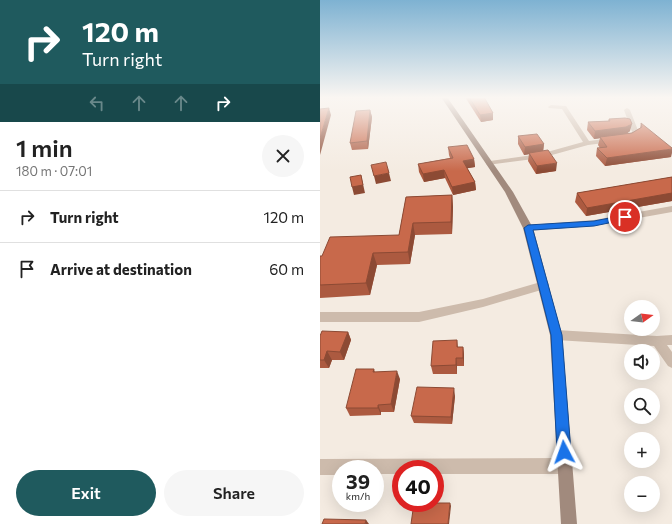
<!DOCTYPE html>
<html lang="en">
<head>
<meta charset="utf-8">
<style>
  :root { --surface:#fff; --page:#f6f6f6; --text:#222; --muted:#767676; --line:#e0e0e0; --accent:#1f5a5e }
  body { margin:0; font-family:Commissioner,sans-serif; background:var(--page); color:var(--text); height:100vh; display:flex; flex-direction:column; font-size:15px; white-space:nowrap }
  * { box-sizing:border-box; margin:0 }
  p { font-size:13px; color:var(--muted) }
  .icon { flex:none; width:22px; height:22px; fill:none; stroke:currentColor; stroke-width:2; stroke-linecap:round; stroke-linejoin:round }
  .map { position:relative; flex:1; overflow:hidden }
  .side { display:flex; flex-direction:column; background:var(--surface); width:320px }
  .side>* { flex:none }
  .top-card { background:#1f5a5e; color:#fff; overflow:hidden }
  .needle { width:26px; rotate:76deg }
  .buttons { position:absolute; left:304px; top:300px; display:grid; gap:8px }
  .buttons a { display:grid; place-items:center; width:36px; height:36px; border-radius:50%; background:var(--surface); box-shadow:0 4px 16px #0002; font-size:20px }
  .speed { position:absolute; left:12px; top:460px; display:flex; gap:8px; font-size:20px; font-weight:700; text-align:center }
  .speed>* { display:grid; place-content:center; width:52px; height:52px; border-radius:50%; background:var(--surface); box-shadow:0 4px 16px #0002; line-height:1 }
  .speed small { font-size:10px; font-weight:400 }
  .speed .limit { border:6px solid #d22; background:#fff; color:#111 }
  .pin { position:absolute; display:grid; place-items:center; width:34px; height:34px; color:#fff; margin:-17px; border:2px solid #fff; border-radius:50%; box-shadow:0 1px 4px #0007 }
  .me { position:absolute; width:44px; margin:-22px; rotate:356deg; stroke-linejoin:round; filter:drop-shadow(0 0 3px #0008) }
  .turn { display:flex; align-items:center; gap:14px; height:84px; padding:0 16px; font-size:18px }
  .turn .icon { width:52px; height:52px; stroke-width:2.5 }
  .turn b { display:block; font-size:28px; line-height:34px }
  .lanes { display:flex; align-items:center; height:38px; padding:0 16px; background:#0003; justify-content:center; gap:20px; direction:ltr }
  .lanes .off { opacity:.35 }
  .round { display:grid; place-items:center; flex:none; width:42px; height:42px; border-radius:21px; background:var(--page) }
  .headline { display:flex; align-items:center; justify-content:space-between; height:68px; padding:0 16px }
  h1 { font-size:24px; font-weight:600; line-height:30px }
  .cta { display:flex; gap:8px; margin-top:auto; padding:8px 16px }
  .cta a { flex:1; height:46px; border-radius:24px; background:var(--accent); color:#fff; font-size:16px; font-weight:600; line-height:46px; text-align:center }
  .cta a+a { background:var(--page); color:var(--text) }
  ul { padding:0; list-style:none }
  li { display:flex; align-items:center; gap:12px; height:52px; padding:0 16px; border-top:1px solid var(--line) }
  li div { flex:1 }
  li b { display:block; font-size:15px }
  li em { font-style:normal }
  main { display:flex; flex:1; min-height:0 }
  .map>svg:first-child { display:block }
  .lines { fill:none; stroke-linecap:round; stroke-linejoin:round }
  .street { fill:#cdbbac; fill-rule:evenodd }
  .secondary { fill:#a18a7d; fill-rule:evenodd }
  .wall { fill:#ac5a40 }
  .shaded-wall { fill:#8c4a34 }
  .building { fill:#c8694b; stroke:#8c4a34 }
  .route { fill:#1a73e8; stroke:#114b97 }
</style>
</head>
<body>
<main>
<section class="side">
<div class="top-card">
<div class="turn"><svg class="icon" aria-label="right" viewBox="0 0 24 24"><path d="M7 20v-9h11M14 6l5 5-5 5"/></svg><div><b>120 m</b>Turn right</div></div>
<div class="lanes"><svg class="icon off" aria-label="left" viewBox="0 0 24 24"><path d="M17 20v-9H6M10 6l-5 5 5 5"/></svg><svg class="icon off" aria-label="ahead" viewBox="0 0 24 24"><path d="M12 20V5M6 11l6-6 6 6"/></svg><svg class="icon off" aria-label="ahead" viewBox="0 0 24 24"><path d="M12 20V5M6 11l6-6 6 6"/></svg><svg class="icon" aria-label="right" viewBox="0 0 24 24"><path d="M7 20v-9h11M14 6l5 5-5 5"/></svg></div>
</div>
<div class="headline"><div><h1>1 min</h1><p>180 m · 07:01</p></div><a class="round"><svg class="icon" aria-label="close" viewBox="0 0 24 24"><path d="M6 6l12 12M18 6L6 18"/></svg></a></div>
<ul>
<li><svg class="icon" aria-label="right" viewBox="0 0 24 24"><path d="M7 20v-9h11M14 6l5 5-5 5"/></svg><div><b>Turn right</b></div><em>120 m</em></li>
<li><svg class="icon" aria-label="arrive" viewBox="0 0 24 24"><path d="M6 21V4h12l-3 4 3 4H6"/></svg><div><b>Arrive at destination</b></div><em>60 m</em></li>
</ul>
<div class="cta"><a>Exit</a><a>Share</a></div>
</section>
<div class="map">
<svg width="352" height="524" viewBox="0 0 352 524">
  <rect width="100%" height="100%" fill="#f4ebe1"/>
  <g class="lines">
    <g class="street">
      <polygon points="231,105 246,106 269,141 292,138 295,140 292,142 268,145 221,158 167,165 166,163 170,161 220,154 263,142 242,109 229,108 228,107"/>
      <polygon points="307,108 310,110 319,133 308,140 305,138 312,132 304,110"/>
      <polygon points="352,206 352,212 274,226 208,231 203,228 208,225 274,220"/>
      <polygon points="224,281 228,282 229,285 228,288 163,307 99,322 0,322 0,312 99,312 163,299"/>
      <polygon points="236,330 337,336 352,335 352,345 347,345 352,352 352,368 348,366 334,346 236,340 232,338 230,335 232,332"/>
      <polygon points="245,458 250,461 253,466 250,471 245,474 115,474 115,469 81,469 81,474 55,474 55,469 21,469 21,475 0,475 0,459"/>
    </g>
    <polygon class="secondary" points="121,97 127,97 193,192 213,228 242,335 257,524 241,524 230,335 203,228 185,192"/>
  </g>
  <g class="wall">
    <polygon points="145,97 164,97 173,113 173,120 161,122"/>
    <polygon points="50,110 52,117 48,149 32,150 30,143"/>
    <polygon points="289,119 310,131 306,134 312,133 320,128 321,123 351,157 285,166 276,156 277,148 280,148 278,145 280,138 274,139 267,130 268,122 288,121"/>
    <polygon points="198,136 224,144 223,151 236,171 216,174 208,161 209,154 204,155 198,144"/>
    <polygon points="128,147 154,159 155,167 147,168 155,182 156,190 133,195 125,178 104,182 99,172 98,164 130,158 129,155"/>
    <polygon points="352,177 352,201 266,216 255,202 257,193"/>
    <polygon points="132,195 133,207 132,234 95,235 90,264 57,265 50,295 0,298 0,256 2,256 79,235 86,197"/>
    <polygon points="28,332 31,340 24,360 12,360 9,368 0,368 0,336"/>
    <polygon points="137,340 138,347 143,347 144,355 144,366 137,366 137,374 113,374 111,366"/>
    <polygon points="54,369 55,372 80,379 74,412 61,412 61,415 30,416 26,408"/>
    <polygon points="135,396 132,424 94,423 91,416"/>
  </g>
  <g class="shaded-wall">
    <polygon points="9,108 11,115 0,155 0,138"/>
    <polygon points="50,110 52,117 48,149 47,141"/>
    <polygon points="173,113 173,120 161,122 160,115"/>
    <polygon points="312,124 310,131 305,135 274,139 275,131"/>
    <polygon points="224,144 223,152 204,155 205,147"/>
    <polygon points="352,149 352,153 351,157 285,166 287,158"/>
    <polygon points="154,159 155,167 143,169 143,161"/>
    <polygon points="237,163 236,171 216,174 217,166"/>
    <polygon points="124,170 125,178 104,182 103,174"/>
    <polygon points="69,173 71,181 56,184 54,176"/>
    <polygon points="41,175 45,193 34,195 32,187"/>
    <polygon points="155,182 156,190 133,195 132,187"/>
    <polygon points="352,193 352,201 266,216 267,208"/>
    <polygon points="132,195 133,207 132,234 131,222"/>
    <polygon points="93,223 95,235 90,264 88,252"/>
    <polygon points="53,253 57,265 50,295 46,283"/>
    <polygon points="28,332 31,340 24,360 20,352"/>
    <polygon points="143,347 144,355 144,366 143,358"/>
    <polygon points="7,351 12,360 9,368 4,360"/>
    <polygon points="136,358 137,366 137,374 136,365"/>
    <polygon points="77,371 80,379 74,412 71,404"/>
    <polygon points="134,388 135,396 132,424 131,417"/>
    <polygon points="58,405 61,412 61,415 58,408"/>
    <polygon points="130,503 131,506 129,524 128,524"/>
    <polygon points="46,520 49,524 45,524"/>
  </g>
  <g class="building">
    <polygon points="149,97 164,97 173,113 160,115"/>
    <polygon points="9,108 0,138 0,109"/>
    <polygon points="50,110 47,141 30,143 36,111"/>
    <polygon points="305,118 310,119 312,124 306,127 275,131 268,122 290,121 289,119"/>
    <polygon points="321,123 352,148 352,149 287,158 277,148 287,147 280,137 312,133 322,127"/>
    <polygon points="217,134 224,144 205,147 198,136"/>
    <polygon points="147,145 154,159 143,161 155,182 132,187 124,170 103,174 98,164 133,158 128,147"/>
    <polygon points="228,150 237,163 217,166 209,153"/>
    <polygon points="66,162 69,173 54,176 51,165"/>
    <polygon points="41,175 43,185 32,187 30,177"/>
    <polygon points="352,177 352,193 267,208 257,193"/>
    <polygon points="132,195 131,222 93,223 88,252 53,253 46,283 0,285 0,256 2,256 10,237 79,235 86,197"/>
    <polygon points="2,331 28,332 20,352 7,351 4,360 0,360 0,336"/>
    <polygon points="137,340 137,347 143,347 143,358 136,358 136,365 111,366 113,341"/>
    <polygon points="36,369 54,369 53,372 77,371 71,404 58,405 58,408 26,408"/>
    <polygon points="97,387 134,388 131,417 91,416"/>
    <polygon points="94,503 130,503 128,524 91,524"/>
    <polygon points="4,519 46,520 45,524 2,524"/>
  </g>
  <linearGradient id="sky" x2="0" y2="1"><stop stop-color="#7eb2d2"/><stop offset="0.57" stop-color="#faf6f2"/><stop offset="1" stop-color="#faf6f2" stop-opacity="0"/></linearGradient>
  <rect width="352" height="171" fill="url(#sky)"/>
  <polygon class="route" points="305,215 308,216 308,219 274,226 213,230 242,335 251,452 249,457 244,459 239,457 237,452 231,335 204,228 208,225 274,221"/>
</svg>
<div class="buttons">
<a><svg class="needle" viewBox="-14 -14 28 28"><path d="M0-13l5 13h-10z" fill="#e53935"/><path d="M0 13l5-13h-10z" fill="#767676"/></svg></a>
<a><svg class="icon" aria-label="sound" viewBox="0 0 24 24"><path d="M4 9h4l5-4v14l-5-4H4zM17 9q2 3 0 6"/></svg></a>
<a><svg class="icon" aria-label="search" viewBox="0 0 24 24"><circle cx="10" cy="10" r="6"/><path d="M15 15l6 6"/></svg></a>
<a>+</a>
<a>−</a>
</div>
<div class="speed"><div>39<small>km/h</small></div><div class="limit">40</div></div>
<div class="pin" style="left:305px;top:217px;background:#d93025"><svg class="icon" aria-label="arrive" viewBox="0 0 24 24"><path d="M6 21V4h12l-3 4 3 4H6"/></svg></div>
<svg class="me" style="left:244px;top:452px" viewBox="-20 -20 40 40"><path d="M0-17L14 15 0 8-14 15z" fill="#1a73e8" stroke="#fff" stroke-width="4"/></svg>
</div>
</main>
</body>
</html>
